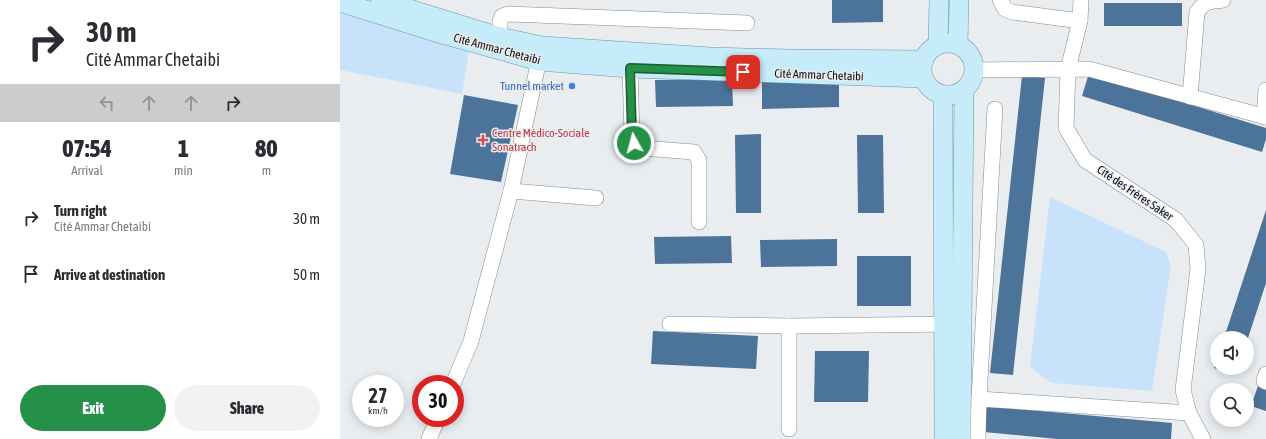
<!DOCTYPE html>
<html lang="en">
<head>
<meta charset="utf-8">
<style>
  :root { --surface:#fff; --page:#f2f2f3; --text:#2b2b33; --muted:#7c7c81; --accent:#259047 }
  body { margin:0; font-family:"Asap Condensed",sans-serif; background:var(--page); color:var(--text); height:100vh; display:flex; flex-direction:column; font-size:15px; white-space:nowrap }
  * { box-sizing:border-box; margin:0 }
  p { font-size:13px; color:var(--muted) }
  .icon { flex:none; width:22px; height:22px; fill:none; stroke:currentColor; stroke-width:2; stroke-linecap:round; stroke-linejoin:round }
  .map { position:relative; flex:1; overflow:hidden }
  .sheet { display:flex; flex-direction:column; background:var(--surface); width:340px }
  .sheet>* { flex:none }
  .banner { background:#fff; color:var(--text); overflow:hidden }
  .tools { position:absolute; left:870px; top:331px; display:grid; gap:8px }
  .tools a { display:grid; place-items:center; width:44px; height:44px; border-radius:50%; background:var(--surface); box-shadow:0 2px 10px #0003; font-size:20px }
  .speed { position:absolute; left:12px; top:375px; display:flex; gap:8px; font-size:20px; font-weight:700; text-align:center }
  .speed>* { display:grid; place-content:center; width:52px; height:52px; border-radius:50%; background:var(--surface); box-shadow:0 2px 10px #0003; line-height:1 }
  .speed small { font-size:10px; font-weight:400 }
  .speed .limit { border:6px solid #d22; background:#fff; color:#111 }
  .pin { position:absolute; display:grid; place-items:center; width:34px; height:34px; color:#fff; margin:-17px; border-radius:8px; box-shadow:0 2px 6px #0006 }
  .me { position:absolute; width:44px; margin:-22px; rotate:353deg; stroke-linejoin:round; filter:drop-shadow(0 0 3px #0008) }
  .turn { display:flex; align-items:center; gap:14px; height:84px; padding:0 20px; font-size:18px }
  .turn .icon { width:52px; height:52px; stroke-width:2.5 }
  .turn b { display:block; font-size:28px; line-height:34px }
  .lanes { display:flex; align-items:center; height:38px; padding:0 20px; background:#0003; justify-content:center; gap:20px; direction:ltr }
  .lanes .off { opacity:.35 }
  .eta { display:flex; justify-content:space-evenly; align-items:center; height:68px; text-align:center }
  .eta b { font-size:24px; font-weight:800; line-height:28px }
  .cta { display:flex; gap:8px; margin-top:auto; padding:8px 20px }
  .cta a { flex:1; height:46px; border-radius:24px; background:var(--accent); color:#fff; font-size:16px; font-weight:800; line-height:46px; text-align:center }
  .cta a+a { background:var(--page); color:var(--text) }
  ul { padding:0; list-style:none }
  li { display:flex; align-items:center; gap:12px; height:56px; padding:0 20px }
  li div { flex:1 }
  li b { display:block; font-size:15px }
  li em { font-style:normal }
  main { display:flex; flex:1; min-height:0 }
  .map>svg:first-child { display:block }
  .green { fill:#c8e2fb }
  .building { fill:#4c7399 }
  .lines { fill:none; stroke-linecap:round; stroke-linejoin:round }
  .minor-casing { stroke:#878a8d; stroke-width:16 }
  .major-casing { stroke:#6d95a4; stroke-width:20 }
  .minor { stroke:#fff; stroke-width:15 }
  .major { stroke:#c6ebf9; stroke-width:19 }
  .route-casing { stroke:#185e2e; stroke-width:10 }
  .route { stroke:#259047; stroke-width:7 }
  .shop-dot { fill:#3f7fe0; stroke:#eaedf0; stroke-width:1.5 }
  .health-dot { fill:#e0444e; stroke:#eaedf0; stroke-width:1.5 }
  .labels { text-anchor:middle; stroke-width:3; stroke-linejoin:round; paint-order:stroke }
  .street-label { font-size:12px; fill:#0d0e0f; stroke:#eaedf0 }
  .shop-label { font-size:12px; fill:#366cbe; stroke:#eaedf0; text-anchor:end }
  .health-label { font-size:12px; fill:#be3a42; stroke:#eaedf0; text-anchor:start }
</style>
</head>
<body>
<main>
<section class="sheet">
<div class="banner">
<div class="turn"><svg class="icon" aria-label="right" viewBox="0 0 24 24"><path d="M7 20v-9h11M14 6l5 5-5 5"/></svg><div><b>30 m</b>Cité Ammar Chetaibi</div></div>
<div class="lanes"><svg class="icon off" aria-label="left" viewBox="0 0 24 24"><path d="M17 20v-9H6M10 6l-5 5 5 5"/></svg><svg class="icon off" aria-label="ahead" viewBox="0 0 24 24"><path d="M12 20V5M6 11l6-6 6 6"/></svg><svg class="icon off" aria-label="ahead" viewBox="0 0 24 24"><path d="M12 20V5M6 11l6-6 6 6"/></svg><svg class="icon" aria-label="right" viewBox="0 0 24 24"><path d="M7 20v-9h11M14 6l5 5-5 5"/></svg></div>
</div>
<div class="eta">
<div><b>07:54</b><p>Arrival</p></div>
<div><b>1</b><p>min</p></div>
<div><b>80</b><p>m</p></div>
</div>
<ul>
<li><svg class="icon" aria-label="right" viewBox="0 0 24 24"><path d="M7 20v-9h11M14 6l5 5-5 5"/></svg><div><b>Turn right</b><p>Cité Ammar Chetaibi</p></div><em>30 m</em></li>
<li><svg class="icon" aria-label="arrive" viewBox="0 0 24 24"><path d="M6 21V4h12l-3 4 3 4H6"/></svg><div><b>Arrive at destination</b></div><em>50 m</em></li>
</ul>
<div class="cta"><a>Exit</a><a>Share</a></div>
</section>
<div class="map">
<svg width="926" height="439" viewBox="0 0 926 439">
  <rect width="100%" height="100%" fill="#eaedf0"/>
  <g class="green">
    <polygon points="0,11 129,50 122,94 0,70"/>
    <polygon points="710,197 826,252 831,266 812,391 712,383 690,367"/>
  </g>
  <g class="building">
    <polygon points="492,0 543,0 543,22 492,23"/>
    <rect x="764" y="3" width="78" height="23"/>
    <polygon points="749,73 926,128 926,139 922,152 742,96"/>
    <polygon points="682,76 705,78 673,375 650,373"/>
    <polygon points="392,79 393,106 316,107 315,80"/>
    <polygon points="499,81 499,107 422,109 422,82"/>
    <polygon points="124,95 178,105 161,182 110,174"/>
    <polygon points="421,134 421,213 396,213 395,135"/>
    <polygon points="517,135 543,135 544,213 518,213"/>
    <polygon points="926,210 926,283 908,338 884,338"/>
    <polygon points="391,236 392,263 315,264 314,237"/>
    <polygon points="497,239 497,266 421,267 420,240"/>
    <rect x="517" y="256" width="54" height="50"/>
    <polygon points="313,331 418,336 416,369 311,364"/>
    <polygon points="475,351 529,351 528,402 474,402"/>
    <polygon points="877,360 877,368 898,368 896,375 874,368"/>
    <polygon points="919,383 926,385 926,411 911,406"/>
    <polygon points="646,406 832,423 831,439 717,439 644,432"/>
  </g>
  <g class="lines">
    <g class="minor-casing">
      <g id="minor">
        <polyline points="660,0 665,9 672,12 740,21"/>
        <polyline points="741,0 740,21 728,69 726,128 745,160 836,220 856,245 858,269 843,390 849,413 863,439"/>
        <polyline points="160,37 160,21 162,16 168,14 407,23"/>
        <polyline points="290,68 292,135 294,143 302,148 354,152 359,160 359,222"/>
        <polyline points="635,70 749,69 926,117"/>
        <path d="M850,97L857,12C866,0 869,2 883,0"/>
        <polyline points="924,117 926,90"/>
        <polyline points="171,191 256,198"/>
        <polyline points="330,324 449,326 615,324"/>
        <polyline points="926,374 924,381 926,382"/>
        <polyline points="113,384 131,341 171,191 201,50"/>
        <polyline points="639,399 655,109"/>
        <polyline points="449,429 449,326"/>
        <polyline points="89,439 98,418"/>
        <polyline points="638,439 639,399 849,413"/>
      </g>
    </g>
    <g class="major-casing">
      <g id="major">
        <polyline points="40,0 160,37 202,46 370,57 448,59 584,60"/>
        <polyline points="0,2 92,31 199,61 290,68 583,78"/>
        <circle cx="608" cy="69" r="26"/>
        <polyline points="618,44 619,0"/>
        <polyline points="598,45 599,0"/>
        <polyline points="603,95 604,439"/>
        <polyline points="621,439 624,91"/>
      </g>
    </g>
    <use href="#minor" class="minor"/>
    <use href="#major" class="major"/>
  </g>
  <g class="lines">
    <g class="route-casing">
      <polyline id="route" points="294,143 292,135 290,68 403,72"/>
    </g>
    <use href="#route" class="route"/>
  </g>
  <circle class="shop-dot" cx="232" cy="86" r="4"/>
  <path class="health-dot" d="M141 134h4v4h4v4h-4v4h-4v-4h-4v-4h4z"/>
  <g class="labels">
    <g class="street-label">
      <text transform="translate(157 49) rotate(15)" y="4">Cité Ammar Chetaibi</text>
      <text transform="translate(479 75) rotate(2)" y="4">Cité Ammar Chetaibi</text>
      <text transform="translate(795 193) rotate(34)" y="4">Cité des Frères Saker</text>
    </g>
    <g class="shop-label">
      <text x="224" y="90">Tunnel market</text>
    </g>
    <g class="health-label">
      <text x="152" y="137">Centre Médico-Sociale<tspan x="152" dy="14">Sonatrach</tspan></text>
    </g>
  </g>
</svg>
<div class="tools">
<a><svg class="icon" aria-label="sound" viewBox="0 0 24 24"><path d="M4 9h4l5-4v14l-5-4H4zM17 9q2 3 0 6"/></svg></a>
<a><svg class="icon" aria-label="search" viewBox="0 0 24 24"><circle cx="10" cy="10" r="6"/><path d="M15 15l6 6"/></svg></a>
</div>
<div class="speed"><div>27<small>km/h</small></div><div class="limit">30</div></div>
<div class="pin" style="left:403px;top:72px;background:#d93025"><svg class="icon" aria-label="arrive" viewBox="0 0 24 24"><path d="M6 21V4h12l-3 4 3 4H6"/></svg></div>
<svg class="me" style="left:294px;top:143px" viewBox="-20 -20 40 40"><circle r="17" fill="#259047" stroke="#fff" stroke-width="3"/><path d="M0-11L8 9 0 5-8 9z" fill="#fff"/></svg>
</div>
</main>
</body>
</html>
